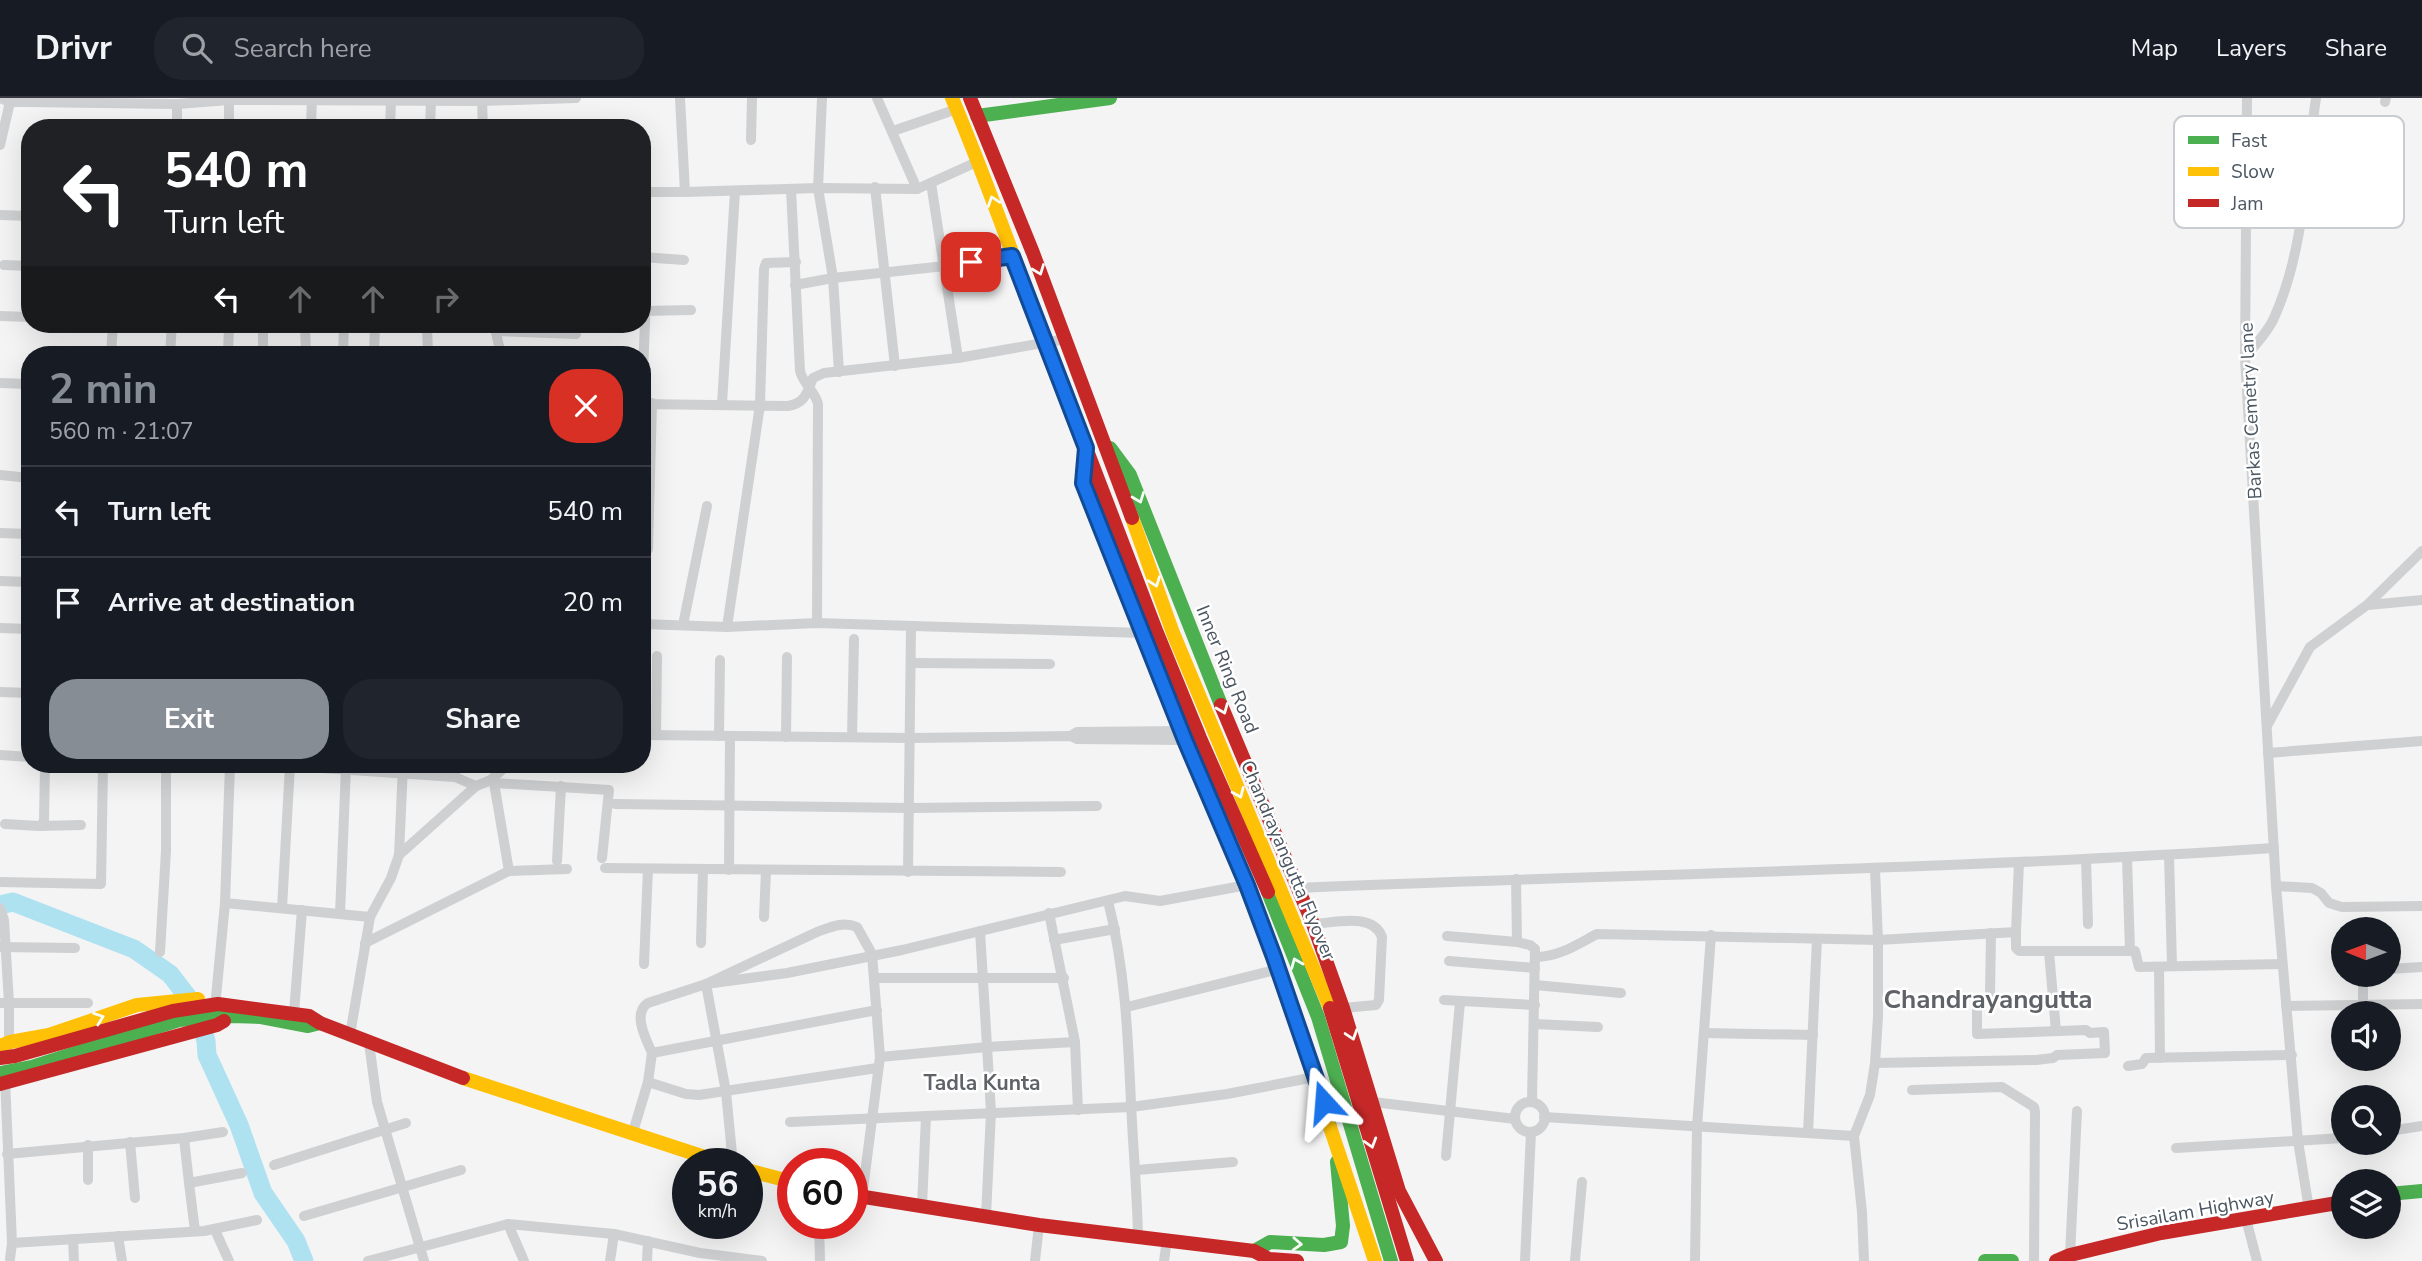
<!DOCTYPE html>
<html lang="en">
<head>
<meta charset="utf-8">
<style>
  :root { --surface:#171b24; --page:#20242c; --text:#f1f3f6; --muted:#9ea1a6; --line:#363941; --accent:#868d94 }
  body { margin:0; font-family:"Nunito Sans",sans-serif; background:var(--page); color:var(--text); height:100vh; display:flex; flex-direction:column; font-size:26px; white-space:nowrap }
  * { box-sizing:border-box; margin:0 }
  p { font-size:23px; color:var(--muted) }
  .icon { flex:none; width:38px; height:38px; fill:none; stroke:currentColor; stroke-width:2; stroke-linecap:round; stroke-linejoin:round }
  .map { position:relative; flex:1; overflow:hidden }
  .panel { position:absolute; left:21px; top:248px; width:630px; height:427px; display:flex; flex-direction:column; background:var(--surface); border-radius:28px; box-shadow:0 7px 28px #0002 }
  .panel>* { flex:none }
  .top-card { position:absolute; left:21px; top:21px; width:630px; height:214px; border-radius:28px; box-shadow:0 7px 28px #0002; background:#202124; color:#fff; overflow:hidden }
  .needle { width:46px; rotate:271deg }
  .buttons { position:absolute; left:2331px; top:819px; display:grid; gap:14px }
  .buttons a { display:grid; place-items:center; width:70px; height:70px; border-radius:50%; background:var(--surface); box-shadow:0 7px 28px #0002; font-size:35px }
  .speed { position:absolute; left:672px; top:1050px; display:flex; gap:14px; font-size:35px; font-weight:700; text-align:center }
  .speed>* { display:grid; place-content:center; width:91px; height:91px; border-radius:50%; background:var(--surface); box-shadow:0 7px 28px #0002; line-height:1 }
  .speed small { font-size:18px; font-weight:400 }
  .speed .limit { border:10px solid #d22; background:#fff; color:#111 }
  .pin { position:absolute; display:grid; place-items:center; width:60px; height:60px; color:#fff; margin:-30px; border-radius:14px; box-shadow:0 4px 10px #0006 }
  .me { position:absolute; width:77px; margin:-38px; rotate:341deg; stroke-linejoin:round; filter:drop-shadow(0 0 5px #0008) }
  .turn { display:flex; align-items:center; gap:24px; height:147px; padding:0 28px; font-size:32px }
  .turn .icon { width:91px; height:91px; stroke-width:2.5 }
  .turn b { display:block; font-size:49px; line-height:60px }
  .lanes { display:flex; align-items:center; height:66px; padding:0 28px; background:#0003; justify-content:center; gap:35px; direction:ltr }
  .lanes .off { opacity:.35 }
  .round { display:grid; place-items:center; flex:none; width:74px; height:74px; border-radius:28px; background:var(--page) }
  .head { display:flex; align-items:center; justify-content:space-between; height:119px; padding:0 28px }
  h1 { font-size:42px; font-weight:700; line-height:52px; color:var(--accent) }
  .primary-button { display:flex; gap:14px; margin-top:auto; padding:14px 28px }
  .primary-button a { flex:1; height:80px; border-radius:28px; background:var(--accent); color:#fff; font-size:28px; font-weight:700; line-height:80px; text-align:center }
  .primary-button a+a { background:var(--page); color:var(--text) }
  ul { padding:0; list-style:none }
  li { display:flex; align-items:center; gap:21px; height:91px; padding:0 28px; border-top:2px solid var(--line) }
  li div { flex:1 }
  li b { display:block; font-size:26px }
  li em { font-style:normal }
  header { display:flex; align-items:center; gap:42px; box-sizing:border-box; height:98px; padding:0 35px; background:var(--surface); border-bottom:2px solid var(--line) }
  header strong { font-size:33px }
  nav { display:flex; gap:38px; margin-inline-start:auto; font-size:24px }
  .search { width:490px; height:63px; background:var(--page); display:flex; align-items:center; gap:18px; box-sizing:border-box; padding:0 24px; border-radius:28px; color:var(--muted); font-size:26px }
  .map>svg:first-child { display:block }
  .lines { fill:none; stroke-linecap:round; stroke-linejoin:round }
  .river { stroke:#aee2f0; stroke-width:19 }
  .street { stroke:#ced0d2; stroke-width:10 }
  .fast { stroke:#4caf50; stroke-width:14 }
  .slow { stroke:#ffc107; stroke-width:14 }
  .jam { stroke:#c62828; stroke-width:14 }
  .oneway { stroke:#f6fbf6 }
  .route-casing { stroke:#114b97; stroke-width:18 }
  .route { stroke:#1a73e8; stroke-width:12 }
  .labels { text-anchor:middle; stroke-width:5; stroke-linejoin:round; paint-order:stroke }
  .street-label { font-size:19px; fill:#4a5661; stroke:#fff }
  .neighbourhood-label { font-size:21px; font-weight:bold; fill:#5f6368; stroke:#fff }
  .district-label { font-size:26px; font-weight:bold; fill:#5f6368; stroke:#fff }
  .key { fill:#fff; stroke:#c9ccd0; stroke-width:2 }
  .key-label { font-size:19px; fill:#4a5661 }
</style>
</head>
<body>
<header>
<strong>Drivr</strong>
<div class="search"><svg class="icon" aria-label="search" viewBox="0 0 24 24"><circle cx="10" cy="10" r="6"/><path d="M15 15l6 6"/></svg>Search here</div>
<nav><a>Map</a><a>Layers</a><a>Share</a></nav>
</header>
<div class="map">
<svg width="2422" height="1163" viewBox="0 0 2422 1163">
  <rect width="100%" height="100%" fill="#f4f4f4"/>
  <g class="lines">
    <polyline class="river" points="0,807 13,804 134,851 170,876 197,911 206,943 207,957 239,1027 263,1095 296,1143 304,1163"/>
    <g class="street">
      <polyline points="0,0 10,4 27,4 28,1"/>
      <polyline points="680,0 685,94"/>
      <polyline points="822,0 818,90 833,180 839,274"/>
      <polyline points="877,0 917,91"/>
      <polyline points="2247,0 2245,260 2276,788 2298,1043 2309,1111"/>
      <polyline points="482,3 483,30"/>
      <polyline points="27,4 177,6"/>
      <polyline points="2385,4 2386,0"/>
      <polyline points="177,30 177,6 229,2 482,3 576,0"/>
      <polyline points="229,30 229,0"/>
      <polyline points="311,30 312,0"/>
      <polyline points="390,30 391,3"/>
      <polyline points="430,30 431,3"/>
      <polyline points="893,33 957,11"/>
      <polyline points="751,42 752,0"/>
      <polyline points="0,47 10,4"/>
      <polyline points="931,85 958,260"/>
      <polyline points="875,89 895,268"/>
      <path d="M791,91L800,273C803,286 815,293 818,306L817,525"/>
      <polyline points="642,94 685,94 818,90 917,91 979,63"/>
      <polyline points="0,117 30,118"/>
      <polyline points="642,159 684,162"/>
      <polyline points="4,167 30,168"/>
      <polyline points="795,187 833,180 945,168 1012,158"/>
      <polyline points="645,213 691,212"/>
      <polyline points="0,218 30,219"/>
      <polyline points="263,226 263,257"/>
      <polyline points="305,226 306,257"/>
      <polyline points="427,226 428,257"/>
      <polyline points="494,226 501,257"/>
      <polyline points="496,233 576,236"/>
      <polyline points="111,257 113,226"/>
      <polyline points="170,257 172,226"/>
      <polyline points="228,257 229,226"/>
      <polyline points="343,257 344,226"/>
      <polyline points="374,257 375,226"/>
      <path d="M2245,259C2255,247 2268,234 2274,220C2305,151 2305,74 2316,0"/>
      <polyline points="0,285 30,286"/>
      <polyline points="642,302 646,198"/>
      <path d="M642,306L788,308C805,305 807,295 813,280L824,275L958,260L1066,241"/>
      <polyline points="722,306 735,93"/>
      <polyline points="0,377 30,380"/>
      <polyline points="0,435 30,436"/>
      <polyline points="648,451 652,305"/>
      <polyline points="0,483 30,484"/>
      <polyline points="2368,507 2422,502"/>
      <polyline points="642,526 727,529 817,525 1143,535"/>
      <polyline points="683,527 707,408"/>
      <polyline points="727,529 760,307 764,171 766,165 796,164"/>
      <polyline points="0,530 30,531"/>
      <polyline points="911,565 1050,566"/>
      <polyline points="0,594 30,595"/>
      <polyline points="2268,626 2310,549 2367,507 2422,453"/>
      <polyline points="642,637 910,640 1071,638 1077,641 1185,642"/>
      <polyline points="656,637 657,558"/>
      <polyline points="719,638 720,562"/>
      <polyline points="1071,638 1077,634 1182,633"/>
      <polyline points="786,639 787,559"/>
      <polyline points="852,639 854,541"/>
      <polyline points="2268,655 2422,643"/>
      <polyline points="0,657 30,659"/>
      <polyline points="277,667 455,679 476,688"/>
      <polyline points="455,679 456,667"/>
      <polyline points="491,682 494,685 509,773"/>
      <polyline points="494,685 609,692 602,760"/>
      <polyline points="615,706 909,710 1097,708"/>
      <polyline points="5,726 39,728 81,727"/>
      <polyline points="42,726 44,723 45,667"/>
      <polyline points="399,757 403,667"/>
      <polyline points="2169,757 2172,868"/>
      <polyline points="2127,759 2130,853"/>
      <polyline points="2086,761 2088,826"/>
      <polyline points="557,763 561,688"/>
      <polyline points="605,770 1061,774"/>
      <polyline points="729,772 730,638"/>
      <polyline points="908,774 911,529"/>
      <polyline points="1516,781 1517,844 1530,847 1535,851 1532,1004"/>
      <polyline points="0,784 101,786 103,667"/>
      <polyline points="2276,788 2312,790 2321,795 2329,805 2342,809 2422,808"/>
      <path d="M1298,790C1623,776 1949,772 2274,750"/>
      <path d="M1108,803C1125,870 1128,937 1131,1005C1133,1049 1137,1093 1138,1138"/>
      <polyline points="225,805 370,819"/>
      <polyline points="0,810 4,822 9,905 9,948"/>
      <polyline points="282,810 290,667"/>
      <polyline points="1049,815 1075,944 1078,1012"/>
      <polyline points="340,816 346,669"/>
      <polyline points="764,819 766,773"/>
      <path d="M1313,826C1334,825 1373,814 1382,839L1379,902L1376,907L1343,910"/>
      <polyline points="980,833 991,1014 986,1118"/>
      <polyline points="2016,834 2019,764"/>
      <polyline points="1447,838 1517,844"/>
      <polyline points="1054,842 1115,831"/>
      <polyline points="365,845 509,773 567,771"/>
      <polyline points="701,845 703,772"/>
      <polyline points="0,849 75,850"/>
      <polyline points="160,854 166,753 166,667"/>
      <polyline points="2049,854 2056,933"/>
      <path d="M1535,859C1559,859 1576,847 1597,836L1878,842L2016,834V850L2019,853H2135L2139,869L2282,866"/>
      <polyline points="1449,863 1535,870"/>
      <polyline points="644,866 648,771"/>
      <polyline points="2159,869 2160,960"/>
      <polyline points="2389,871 2422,869"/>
      <polyline points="2363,877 2363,907"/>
      <polyline points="875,880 1064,880"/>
      <polyline points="1535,887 1621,895"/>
      <polyline points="216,899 225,805 230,667"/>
      <polyline points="1444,902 1535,907"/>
      <polyline points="0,905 88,905"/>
      <polyline points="2286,908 2422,906"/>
      <polyline points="1127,909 1279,871"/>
      <polyline points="294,915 302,812"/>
      <polyline points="1535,926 1598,929"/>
      <polyline points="1704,935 1813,937"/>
      <polyline points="350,937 370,819 391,780 399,757 476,688 491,682 507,667"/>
      <polyline points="369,945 377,1004 424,1163"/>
      <polyline points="880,959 987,949 1075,944"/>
      <polyline points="1875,965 2036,962 2053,960 2057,957 2105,955 2104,934 2090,935 2086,932 1977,936 1977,902 1989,900 1990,897 1991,835"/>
      <polyline points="2128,968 2142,966 2146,960 2292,957"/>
      <polyline points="5,980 12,1145 10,1161"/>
      <polyline points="648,984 686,996 699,997 877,970"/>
      <polyline points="1912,992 2002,989 2034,1009 2035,1014 2034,1163"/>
      <polyline points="1373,1004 1515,1021"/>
      <circle cx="1530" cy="1019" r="15"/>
      <polyline points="1544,1019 1854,1038"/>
      <polyline points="790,1024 1131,1009 1227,996 1315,979"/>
      <polyline points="2389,1033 2422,1028"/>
      <polyline points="633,1034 648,984 652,955"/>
      <polyline points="1808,1035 1817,841"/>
      <polyline points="184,1040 189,1085"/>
      <polyline points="130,1044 135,1100"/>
      <polyline points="2176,1050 2343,1040"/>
      <polyline points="7,1056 184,1040 223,1034"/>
      <polyline points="1446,1058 1460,904"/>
      <polyline points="733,1066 726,994 706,886 787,875 902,852 1125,798 1160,803 1247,787"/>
      <polyline points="274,1067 406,1025"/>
      <polyline points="1137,1072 1233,1064"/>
      <polyline points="88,1082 88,1047"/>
      <path d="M862,1099L880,959L872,856L857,829C843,823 831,829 817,834L706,886L648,905C632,915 646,941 652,955L877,912"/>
      <polyline points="922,1108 926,1019"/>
      <polyline points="304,1118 461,1072"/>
      <polyline points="2246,1121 2257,1163"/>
      <polyline points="819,1125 820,1163"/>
      <polyline points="508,1126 614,1136 700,1155 762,1163"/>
      <polyline points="215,1132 229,1163"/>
      <polyline points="195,1133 189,1085 242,1075"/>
      <polyline points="118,1138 122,1163"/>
      <polyline points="73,1141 74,1163"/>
      <polyline points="12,1145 204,1133 257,1122"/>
      <polyline points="2070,1157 2077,1013"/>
      <polyline points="368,1163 508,1126 524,1163"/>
      <polyline points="610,1163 614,1136"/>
      <polyline points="647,1163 648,1143"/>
      <polyline points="1035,1163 1039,1127"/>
      <polyline points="1164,1163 1167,1142"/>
      <polyline points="1525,1163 1531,1034"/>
      <polyline points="1575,1163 1582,1084"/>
      <polyline points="1695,1163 1697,1029 1711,837"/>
      <polyline points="1864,1163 1862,1114 1854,1038 1870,997 1875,965 1878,919 1878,842 1875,771"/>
    </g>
    <g class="fast">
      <polyline points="977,18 1110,0"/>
      <polyline points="1110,350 1130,377 1221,607"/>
      <polyline points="1197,668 1274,859 1330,1029"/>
      <polyline points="1268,794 1318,919 1391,1163"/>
      <polyline points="0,975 32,969 179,922 232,918 261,919 308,928 320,925"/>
      <polyline points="2389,1096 2422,1093"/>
      <polyline points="1254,1153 1270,1144 1324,1147 1341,1144 1343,1128 1337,1064"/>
      <polyline points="1985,1163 2012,1163"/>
    </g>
    <g class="slow">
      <path d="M952,0C989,87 1019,176 1053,264"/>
      <polyline points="1086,351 1083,385 1197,668"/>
      <polyline points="1132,420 1173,535 1330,910"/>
      <polyline points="0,948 10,944 49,937 137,907 198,901"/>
      <polyline points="463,980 726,1066"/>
      <polyline points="1330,1029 1375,1163"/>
      <polyline points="747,1072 793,1084"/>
    </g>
    <g class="jam">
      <polyline points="970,0 1033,155 1132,420"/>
      <polyline points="1053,264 1157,535 1200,640 1268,794"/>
      <polyline points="1221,607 1313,826 1343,910 1399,1093 1436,1163"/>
      <polyline points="1330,910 1407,1163"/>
      <polyline points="0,960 15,958 173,913 218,906 309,918 320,925 463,980"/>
      <polyline points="0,986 217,927 224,923"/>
      <polyline points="852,1097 1039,1127 1254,1153 1269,1161 1297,1163"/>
      <polyline points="2056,1163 2070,1157 2161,1135 2343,1104"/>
    </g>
  </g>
  <defs><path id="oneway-chevron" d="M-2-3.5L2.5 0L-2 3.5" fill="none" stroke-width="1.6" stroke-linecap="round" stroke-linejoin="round" transform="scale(1.75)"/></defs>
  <g class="oneway">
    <use href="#oneway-chevron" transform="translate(993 103) rotate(-109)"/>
    <use href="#oneway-chevron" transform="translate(1039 172) rotate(69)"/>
    <use href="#oneway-chevron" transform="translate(1139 400) rotate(69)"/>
    <use href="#oneway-chevron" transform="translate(1155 484) rotate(70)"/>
    <use href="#oneway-chevron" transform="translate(1223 611) rotate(68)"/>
    <use href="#oneway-chevron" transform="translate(1239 695) rotate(67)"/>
    <use href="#oneway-chevron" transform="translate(1296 865) rotate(-112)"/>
    <use href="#oneway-chevron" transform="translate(99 920) rotate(-20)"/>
    <use href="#oneway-chevron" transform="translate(1352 937) rotate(72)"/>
    <use href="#oneway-chevron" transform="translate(1371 1045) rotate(73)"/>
    <use href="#oneway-chevron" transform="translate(1297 1146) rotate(3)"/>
  </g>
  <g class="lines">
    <g class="route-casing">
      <polyline id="route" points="971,164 1012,158 1086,350 1083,385 1185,642 1247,787 1274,859 1324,1004"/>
    </g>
    <use href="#route" class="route"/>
  </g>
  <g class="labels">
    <g class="street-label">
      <text transform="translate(2250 313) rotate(-93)" y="7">Barkas Cemetry lane</text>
      <text transform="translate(1228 571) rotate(68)" y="7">Inner Ring Road</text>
      <text transform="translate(1289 762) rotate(67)" y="7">Chandrayangutta Flyover</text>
      <text transform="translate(2195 1112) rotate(-10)" y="7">Srisailam Highway</text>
    </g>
    <g class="neighbourhood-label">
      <text x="982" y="992">Tadla Kunta</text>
    </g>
    <g class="district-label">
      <text x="1988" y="910">Chandrayangutta</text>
    </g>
  </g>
  <rect x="2174" y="18" width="230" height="112" rx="10" class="key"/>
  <rect x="2188" y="38" width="31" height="8" fill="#4caf50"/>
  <rect x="2188" y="69" width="31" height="9" fill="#ffc107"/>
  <rect x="2188" y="101" width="31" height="8" fill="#c62828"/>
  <g class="key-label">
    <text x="2231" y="49">Fast</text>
    <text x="2231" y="80">Slow</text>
    <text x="2231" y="112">Jam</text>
  </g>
</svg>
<div class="buttons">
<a><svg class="needle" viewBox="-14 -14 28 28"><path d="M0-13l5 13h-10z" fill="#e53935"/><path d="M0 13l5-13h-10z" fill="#9ea1a6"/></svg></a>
<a><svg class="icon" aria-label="sound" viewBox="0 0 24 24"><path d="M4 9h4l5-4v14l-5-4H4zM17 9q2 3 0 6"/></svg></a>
<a><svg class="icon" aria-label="search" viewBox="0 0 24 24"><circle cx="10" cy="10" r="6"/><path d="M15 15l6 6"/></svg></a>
<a><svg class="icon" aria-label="layers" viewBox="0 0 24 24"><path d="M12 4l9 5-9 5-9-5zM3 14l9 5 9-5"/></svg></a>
</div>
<div class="speed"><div>56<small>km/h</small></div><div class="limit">60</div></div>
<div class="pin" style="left:971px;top:164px;background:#d93025"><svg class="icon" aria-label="arrive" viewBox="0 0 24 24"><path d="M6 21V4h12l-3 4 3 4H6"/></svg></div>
<svg class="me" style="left:1324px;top:1004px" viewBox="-20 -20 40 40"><path d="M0-17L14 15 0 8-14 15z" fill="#1a73e8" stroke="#fff" stroke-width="4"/></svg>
<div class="top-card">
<div class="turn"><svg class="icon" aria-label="left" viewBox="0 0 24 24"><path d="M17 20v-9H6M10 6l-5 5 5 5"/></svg><div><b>540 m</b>Turn left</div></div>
<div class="lanes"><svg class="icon" aria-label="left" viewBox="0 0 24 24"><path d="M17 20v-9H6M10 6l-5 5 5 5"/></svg><svg class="icon off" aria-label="ahead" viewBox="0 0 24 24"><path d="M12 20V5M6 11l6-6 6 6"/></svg><svg class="icon off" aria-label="ahead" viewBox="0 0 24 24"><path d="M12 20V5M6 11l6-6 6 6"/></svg><svg class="icon off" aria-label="right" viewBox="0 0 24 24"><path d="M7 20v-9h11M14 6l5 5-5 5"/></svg></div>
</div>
<section class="panel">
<div class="head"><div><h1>2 min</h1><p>560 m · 21:07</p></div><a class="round" style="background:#d93025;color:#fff"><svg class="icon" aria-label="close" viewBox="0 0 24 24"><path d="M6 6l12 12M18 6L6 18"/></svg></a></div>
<ul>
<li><svg class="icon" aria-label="left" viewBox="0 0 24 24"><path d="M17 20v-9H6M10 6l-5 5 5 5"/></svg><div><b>Turn left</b></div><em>540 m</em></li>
<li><svg class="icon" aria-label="arrive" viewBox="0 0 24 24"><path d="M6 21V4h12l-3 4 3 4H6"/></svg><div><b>Arrive at destination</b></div><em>20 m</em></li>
</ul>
<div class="primary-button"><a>Exit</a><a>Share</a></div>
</section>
</div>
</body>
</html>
